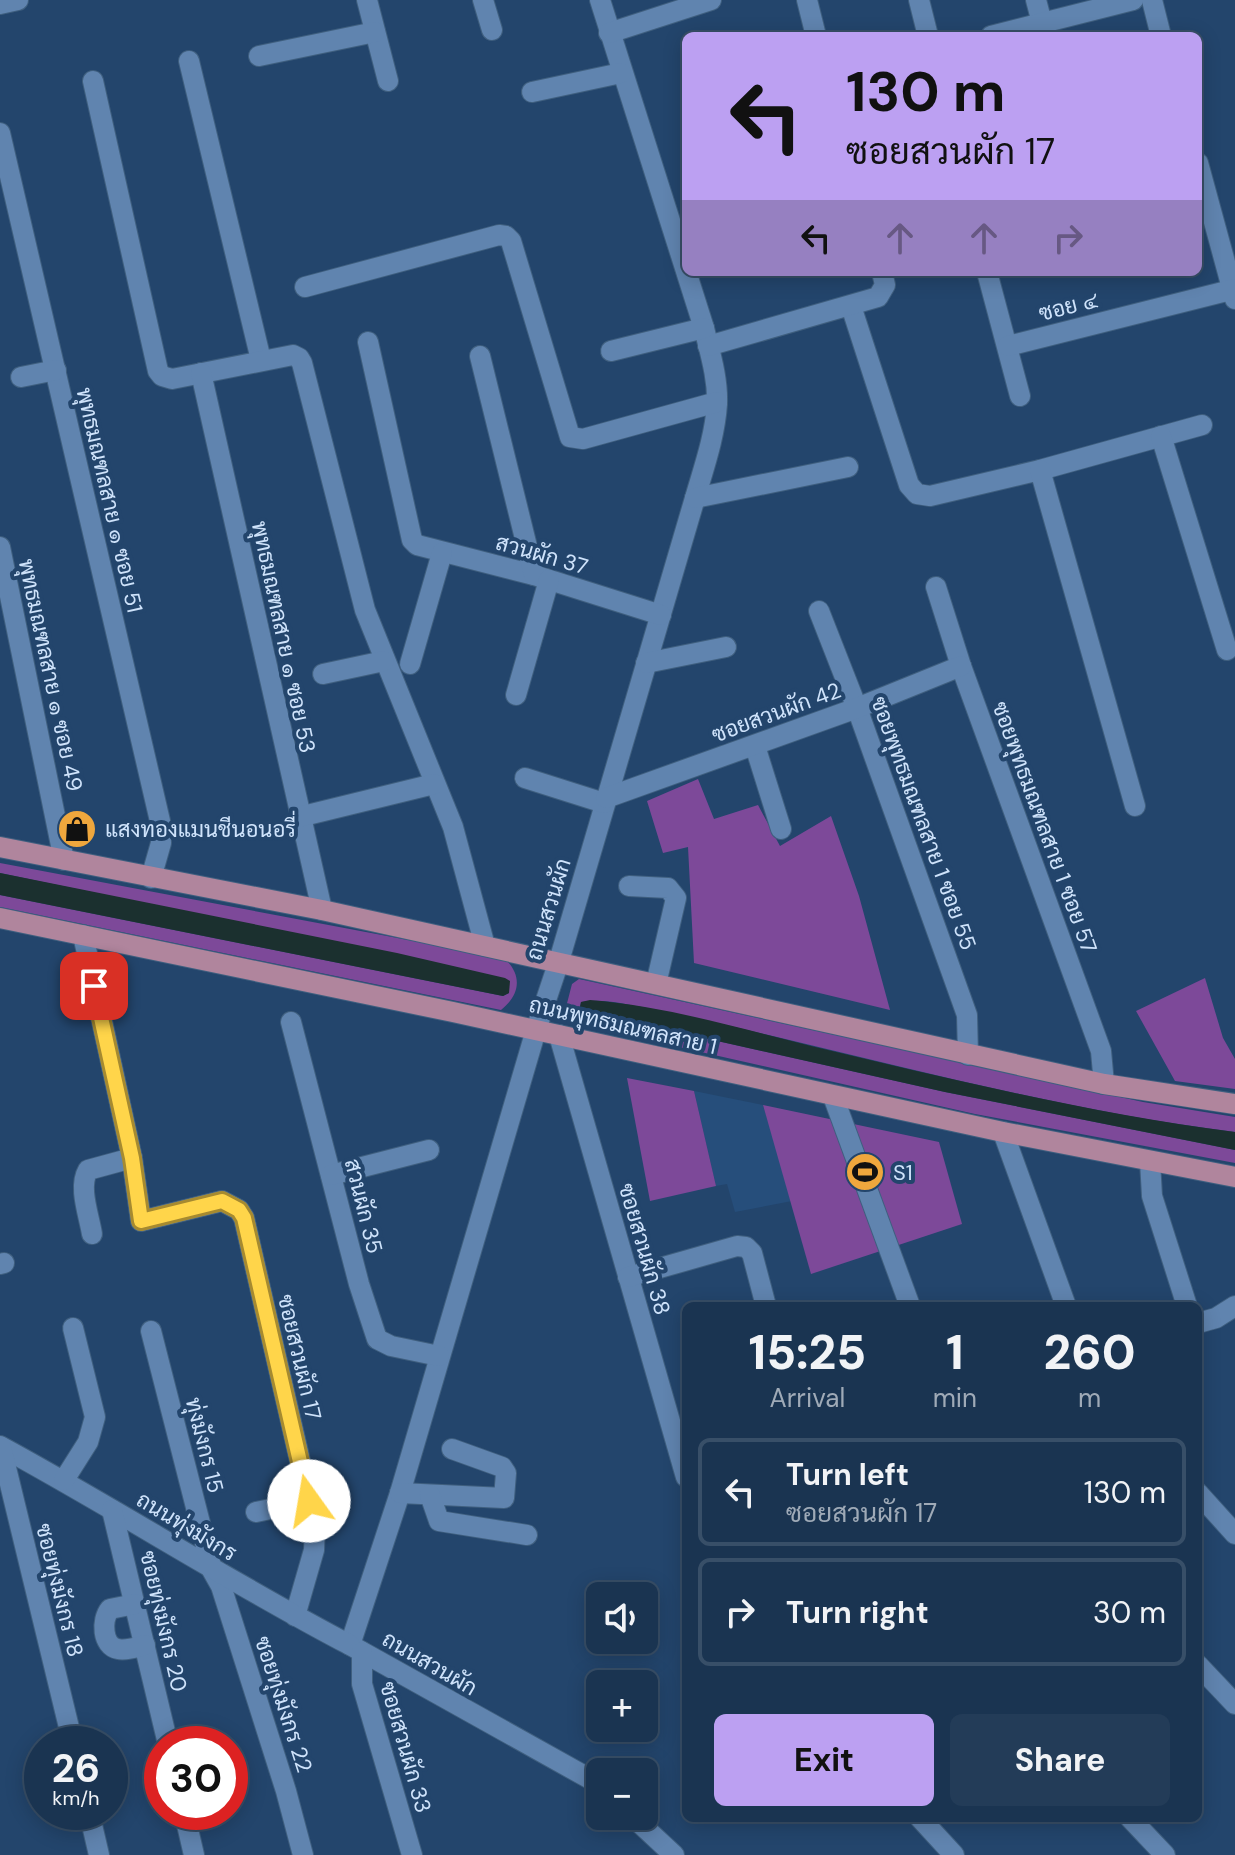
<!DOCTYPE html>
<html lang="en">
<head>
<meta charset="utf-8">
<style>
  :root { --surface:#1a3451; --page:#233c58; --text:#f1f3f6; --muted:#9faab7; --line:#384f68; --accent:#bca0f2 }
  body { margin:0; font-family:"DM Sans",Sarabun,sans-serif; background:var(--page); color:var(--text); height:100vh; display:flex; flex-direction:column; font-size:30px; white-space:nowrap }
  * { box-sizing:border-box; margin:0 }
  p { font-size:26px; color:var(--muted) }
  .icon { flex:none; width:44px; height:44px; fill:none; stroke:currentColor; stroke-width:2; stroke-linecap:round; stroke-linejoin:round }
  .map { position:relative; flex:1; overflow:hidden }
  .details { position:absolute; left:682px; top:1302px; width:520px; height:520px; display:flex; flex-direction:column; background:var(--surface); border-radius:12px; box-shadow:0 4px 20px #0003,0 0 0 2px var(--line) }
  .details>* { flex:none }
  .banner { position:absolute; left:682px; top:32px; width:520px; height:244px; border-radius:12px; box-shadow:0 4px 20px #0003,0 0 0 2px var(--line); background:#bca0f2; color:#111; overflow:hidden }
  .tools { position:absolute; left:586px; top:1582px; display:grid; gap:16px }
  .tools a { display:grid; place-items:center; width:72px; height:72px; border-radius:12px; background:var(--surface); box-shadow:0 4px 20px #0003,0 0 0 2px var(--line); font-size:40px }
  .speed { position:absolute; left:24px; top:1726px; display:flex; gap:16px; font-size:40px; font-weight:700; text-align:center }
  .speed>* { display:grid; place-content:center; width:104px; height:104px; border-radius:50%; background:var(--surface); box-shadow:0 4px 20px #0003,0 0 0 2px var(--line); line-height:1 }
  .speed small { font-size:20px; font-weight:400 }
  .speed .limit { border:12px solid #d22; background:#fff; color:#111 }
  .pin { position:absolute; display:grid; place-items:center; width:68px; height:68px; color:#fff; margin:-34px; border-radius:16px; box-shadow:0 4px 12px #0006 }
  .me { position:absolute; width:88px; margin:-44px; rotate:347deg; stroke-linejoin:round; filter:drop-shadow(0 0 6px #0008) }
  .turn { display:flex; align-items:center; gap:28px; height:168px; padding:0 32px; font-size:36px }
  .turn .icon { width:104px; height:104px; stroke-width:2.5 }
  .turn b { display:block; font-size:56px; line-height:68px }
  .lanes { display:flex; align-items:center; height:76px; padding:0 32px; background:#0003; justify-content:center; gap:40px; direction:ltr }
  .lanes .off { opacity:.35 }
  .eta { display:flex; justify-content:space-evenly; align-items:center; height:136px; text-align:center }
  .eta b { font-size:48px; font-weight:800; line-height:56px }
  .button { display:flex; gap:16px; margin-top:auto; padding:16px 32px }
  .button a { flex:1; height:92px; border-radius:12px; background:var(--accent); color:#111; font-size:32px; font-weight:800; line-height:92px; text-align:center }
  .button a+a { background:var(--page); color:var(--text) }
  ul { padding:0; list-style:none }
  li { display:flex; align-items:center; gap:24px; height:108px; margin:0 16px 12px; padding:0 16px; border:4px solid var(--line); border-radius:12px }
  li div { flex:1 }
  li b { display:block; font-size:30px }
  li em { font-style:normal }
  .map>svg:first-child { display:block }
  .built { fill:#264e7b }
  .green { fill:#7d4999 }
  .water { fill:#1b302f }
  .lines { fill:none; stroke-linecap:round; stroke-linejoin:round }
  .minor-casing { stroke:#3f5f7f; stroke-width:22 }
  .major-casing { stroke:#3f5f7f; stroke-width:22 }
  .minor { stroke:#6084af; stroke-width:20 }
  .major { stroke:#b0859d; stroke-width:20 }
  .route-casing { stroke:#a68a30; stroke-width:20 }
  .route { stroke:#ffd54a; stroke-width:14 }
  .labels { text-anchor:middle; stroke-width:8; stroke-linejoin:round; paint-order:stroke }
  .street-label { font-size:22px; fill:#cfe3fb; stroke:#23456c }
  .poi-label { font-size:22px; fill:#cfe3fb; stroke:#23456c; text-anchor:start }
</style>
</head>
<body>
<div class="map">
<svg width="1235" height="1855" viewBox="0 0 1235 1855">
  <rect width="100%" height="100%" fill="#23456c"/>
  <polygon class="built" points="694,1091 763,1105 792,1201 735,1212 727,1184 716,1186"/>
  <g class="green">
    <polygon points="698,779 714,819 758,805 780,846 831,816 859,896 890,1010 694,963 688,847 663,853 647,801"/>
    <path d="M0,863L504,958C523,975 520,995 501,1010L0,907V895L503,996L509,993L172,909L0,873Z"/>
    <polygon points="1205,978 1223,1038 1235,1059 1235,1089 1175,1081 1136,1011"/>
    <path d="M579,979L1143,1102L1235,1117V1132C1080,1113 929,1073 777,1037C734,1027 691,1017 647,1008C625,1004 603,998 581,1002L580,1007L584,1011L945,1092L1235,1150V1163L975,1114L577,1024L565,1011L572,984Z"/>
    <polygon points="627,1078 694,1091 716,1186 650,1201"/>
    <polygon points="763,1105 939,1142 962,1224 811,1274"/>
  </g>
  <g class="water">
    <polygon points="0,873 397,953 505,978 510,981 509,993 503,996 0,895"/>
    <path d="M590,1000C665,1006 739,1028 811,1046C951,1079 1092,1114 1235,1132V1150L945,1092L584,1011L580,1007L581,1002Z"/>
  </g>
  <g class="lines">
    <g class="minor-casing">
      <g id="minor">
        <polyline points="367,0 388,81"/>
        <polyline points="483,0 492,30"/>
        <path d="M600,0L704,328C710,353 718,378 717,404C715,436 704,467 695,498L559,961L536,1030L400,1493L350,1645L592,1780L600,1788"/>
        <polyline points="807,0 816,36"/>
        <polyline points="919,0 928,36"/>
        <polyline points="1036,0 1042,23"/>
        <polyline points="1152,0 1161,36"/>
        <polyline points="0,4 18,0"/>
        <polyline points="609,33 711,0"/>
        <polyline points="991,36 1133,0"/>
        <polyline points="259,56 375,32"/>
        <polyline points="189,61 261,360"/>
        <polyline points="93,81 158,371 162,376 172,379 293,355 299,358 302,363 365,610 453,827 485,946"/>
        <polyline points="532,92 621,73"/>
        <polyline points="0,133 160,821 161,843 151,878"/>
        <polyline points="1198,163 1235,299"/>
        <polyline points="987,272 1020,396"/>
        <polyline points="305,287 499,235 506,236 511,241 570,437 583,439 717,402"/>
        <polyline points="851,306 909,485 917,494 930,496 1040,470 1202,425"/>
        <polyline points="368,342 412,540 417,545 534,575 661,615"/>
        <polyline points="708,346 878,297 885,285 882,272"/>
        <polyline points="1008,346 1235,289"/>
        <polyline points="611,351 704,328"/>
        <polyline points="480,356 534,575"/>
        <polyline points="201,373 322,910"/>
        <polyline points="21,377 56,370"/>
        <polyline points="1161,436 1227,650"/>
        <polyline points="1040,470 1135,806"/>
        <polyline points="695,498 848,467"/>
        <polyline points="0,547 64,860"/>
        <polyline points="936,587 961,666 1101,1051 1104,1084"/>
        <polyline points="819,611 857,708 967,1015 968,1055"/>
        <polyline points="646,663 726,647"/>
        <polyline points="410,664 442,553"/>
        <polyline points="323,674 384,661"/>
        <polyline points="516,695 549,580"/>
        <polyline points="755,746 781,829"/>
        <polyline points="525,778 604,803"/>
        <polyline points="606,798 857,708 961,666"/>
        <polyline points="299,817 434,784"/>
        <polyline points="629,886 668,888 676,898 656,984"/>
        <polyline points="83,935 132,1158 141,1221 222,1201 239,1210 244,1218 315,1526 314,1550 295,1616"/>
        <polyline points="291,1022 359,1284 377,1339 391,1346 439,1356"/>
        <polyline points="559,1035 686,1477"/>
        <polyline points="833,1096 910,1306"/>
        <polyline points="1003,1132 1066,1306"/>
        <polyline points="1150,1161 1152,1196 1187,1306"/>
        <polyline points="331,1175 429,1150"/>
        <path d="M92,1234C89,1215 78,1187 88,1170L132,1158"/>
        <polyline points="0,1264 4,1263"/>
        <polyline points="628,1277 737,1246 746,1247 752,1253 766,1306"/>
        <polyline points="1198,1323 1216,1318 1235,1306"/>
        <polyline points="151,1331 212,1570 221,1586 286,1791 303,1855"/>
        <path d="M0,1446C118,1510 231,1583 350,1645"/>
        <polyline points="1,1447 73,1744"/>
        <polyline points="64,1480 88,1442 95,1417 73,1328"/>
        <polyline points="400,1493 504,1498 506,1473 502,1467 452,1449"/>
        <polyline points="1198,1493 1235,1534"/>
        <polyline points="430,1495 439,1521 527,1535"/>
        <polyline points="112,1510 168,1744"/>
        <polyline points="256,1512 309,1501"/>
        <path d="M135,1604L110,1609C101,1620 102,1646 118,1649C127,1651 137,1647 145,1645"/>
        <polyline points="362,1652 362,1684 412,1855"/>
        <polyline points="1198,1665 1235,1704"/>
        <polyline points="89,1812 99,1855"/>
        <polyline points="184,1812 194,1855"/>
        <polyline points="632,1816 674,1855"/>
        <polyline points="920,1818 954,1855"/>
        <polyline points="1130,1818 1165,1855"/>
      </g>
    </g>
    <g class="major-casing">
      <g id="major">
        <polyline points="0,847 322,910 1104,1084 1235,1104"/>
        <polyline points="0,918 453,1012 1003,1132 1235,1177"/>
      </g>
    </g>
    <use href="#minor" class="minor"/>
    <use href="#major" class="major"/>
  </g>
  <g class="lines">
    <g class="route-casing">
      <polyline id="route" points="94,986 132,1158 141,1221 222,1201 239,1210 244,1218 309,1501"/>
    </g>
    <use href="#route" class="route"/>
  </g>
  <defs>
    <g id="shop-disc" transform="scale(2)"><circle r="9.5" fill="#efa73d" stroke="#23456c"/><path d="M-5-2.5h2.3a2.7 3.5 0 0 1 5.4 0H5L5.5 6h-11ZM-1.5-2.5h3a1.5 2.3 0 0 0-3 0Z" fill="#111"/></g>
    <g id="stadium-disc" transform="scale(2)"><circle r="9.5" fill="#efa73d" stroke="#23456c"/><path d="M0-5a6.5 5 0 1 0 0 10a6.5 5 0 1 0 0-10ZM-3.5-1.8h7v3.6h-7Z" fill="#111"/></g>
  </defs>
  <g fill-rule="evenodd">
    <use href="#shop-disc" x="77" y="829"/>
    <use href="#stadium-disc" x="865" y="1172"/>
  </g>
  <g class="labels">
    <g class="street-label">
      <text transform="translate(1068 306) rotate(-14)" y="8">ซอย ๔</text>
      <text transform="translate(110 500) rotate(77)" y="8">พุทธมณฑลสาย ๑ ซอย 51</text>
      <text transform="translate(542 554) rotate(16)" y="8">สวนผัก 37</text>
      <text transform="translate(284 637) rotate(78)" y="8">พุทธมณฑลสาย ๑ ซอย 53</text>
      <text transform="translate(51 675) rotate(78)" y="8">พุทธมณฑลสาย ๑ ซอย 49</text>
      <text transform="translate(776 712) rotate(-20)" y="8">ซอยสวนผัก 42</text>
      <text transform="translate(924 823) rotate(70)" y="8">ซอยพุทธมณฑลสาย 1 ซอย 55</text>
      <text transform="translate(1045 827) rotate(70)" y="8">ซอยพุทธมณฑลสาย 1 ซอย 57</text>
      <text transform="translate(548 909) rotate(-73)" y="8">ถนนสวนผัก</text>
      <text transform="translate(623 1025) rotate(13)" y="8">ถนนพุทธมณฑลสาย 1</text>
      <text transform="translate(364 1206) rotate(76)" y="8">สวนผัก 35</text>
      <text transform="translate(645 1249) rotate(74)" y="8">ซอยสวนผัก 38</text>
      <text transform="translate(300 1357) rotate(77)" y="8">ซอยสวนผัก 17</text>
      <text transform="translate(205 1445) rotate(76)" y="8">ทุ่งมังกร 15</text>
      <text transform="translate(187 1526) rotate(31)" y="8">ถนนทุ่งมังกร</text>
      <text transform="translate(60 1590) rotate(76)" y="8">ซอยทุ่งมังกร 18</text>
      <text transform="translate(164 1621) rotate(77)" y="8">ซอยทุ่งมังกร 20</text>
      <text transform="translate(430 1663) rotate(30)" y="8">ถนนสวนผัก</text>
      <text transform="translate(284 1704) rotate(72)" y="8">ซอยทุ่งมังกร 22</text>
      <text transform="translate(406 1747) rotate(74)" y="8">ซอยสวนผัก 33</text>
    </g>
    <g class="poi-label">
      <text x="105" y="837">แสงทองแมนชีนอนอรี่</text>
      <text x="893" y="1180">S1</text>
    </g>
  </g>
</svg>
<div class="tools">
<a><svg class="icon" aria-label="sound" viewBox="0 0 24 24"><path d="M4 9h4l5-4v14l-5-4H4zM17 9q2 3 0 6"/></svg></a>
<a>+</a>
<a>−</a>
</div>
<div class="speed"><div>26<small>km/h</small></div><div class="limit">30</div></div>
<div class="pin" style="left:94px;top:986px;background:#d93025"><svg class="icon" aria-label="arrive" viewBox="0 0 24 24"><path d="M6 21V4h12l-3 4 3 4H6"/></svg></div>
<svg class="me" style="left:309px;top:1501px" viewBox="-20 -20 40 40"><circle r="19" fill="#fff"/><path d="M0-13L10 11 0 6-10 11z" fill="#ffd54a"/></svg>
<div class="banner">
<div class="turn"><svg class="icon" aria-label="left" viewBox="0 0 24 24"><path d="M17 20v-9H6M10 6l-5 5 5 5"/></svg><div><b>130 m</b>ซอยสวนผัก 17</div></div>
<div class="lanes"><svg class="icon" aria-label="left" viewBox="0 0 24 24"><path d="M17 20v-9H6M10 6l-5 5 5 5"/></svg><svg class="icon off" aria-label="ahead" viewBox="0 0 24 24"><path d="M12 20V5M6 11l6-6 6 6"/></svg><svg class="icon off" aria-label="ahead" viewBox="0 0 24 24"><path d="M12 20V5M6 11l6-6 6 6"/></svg><svg class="icon off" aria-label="right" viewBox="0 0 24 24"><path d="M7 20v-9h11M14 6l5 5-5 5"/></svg></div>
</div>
<section class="details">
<div class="eta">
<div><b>15:25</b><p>Arrival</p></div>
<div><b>1</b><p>min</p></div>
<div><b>260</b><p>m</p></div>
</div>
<ul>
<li><svg class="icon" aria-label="left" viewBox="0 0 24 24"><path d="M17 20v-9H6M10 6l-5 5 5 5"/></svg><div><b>Turn left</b><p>ซอยสวนผัก 17</p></div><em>130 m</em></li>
<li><svg class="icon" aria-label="right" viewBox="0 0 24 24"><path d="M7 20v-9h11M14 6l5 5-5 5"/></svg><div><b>Turn right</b></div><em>30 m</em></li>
</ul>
<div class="button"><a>Exit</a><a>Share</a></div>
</section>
</div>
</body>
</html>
